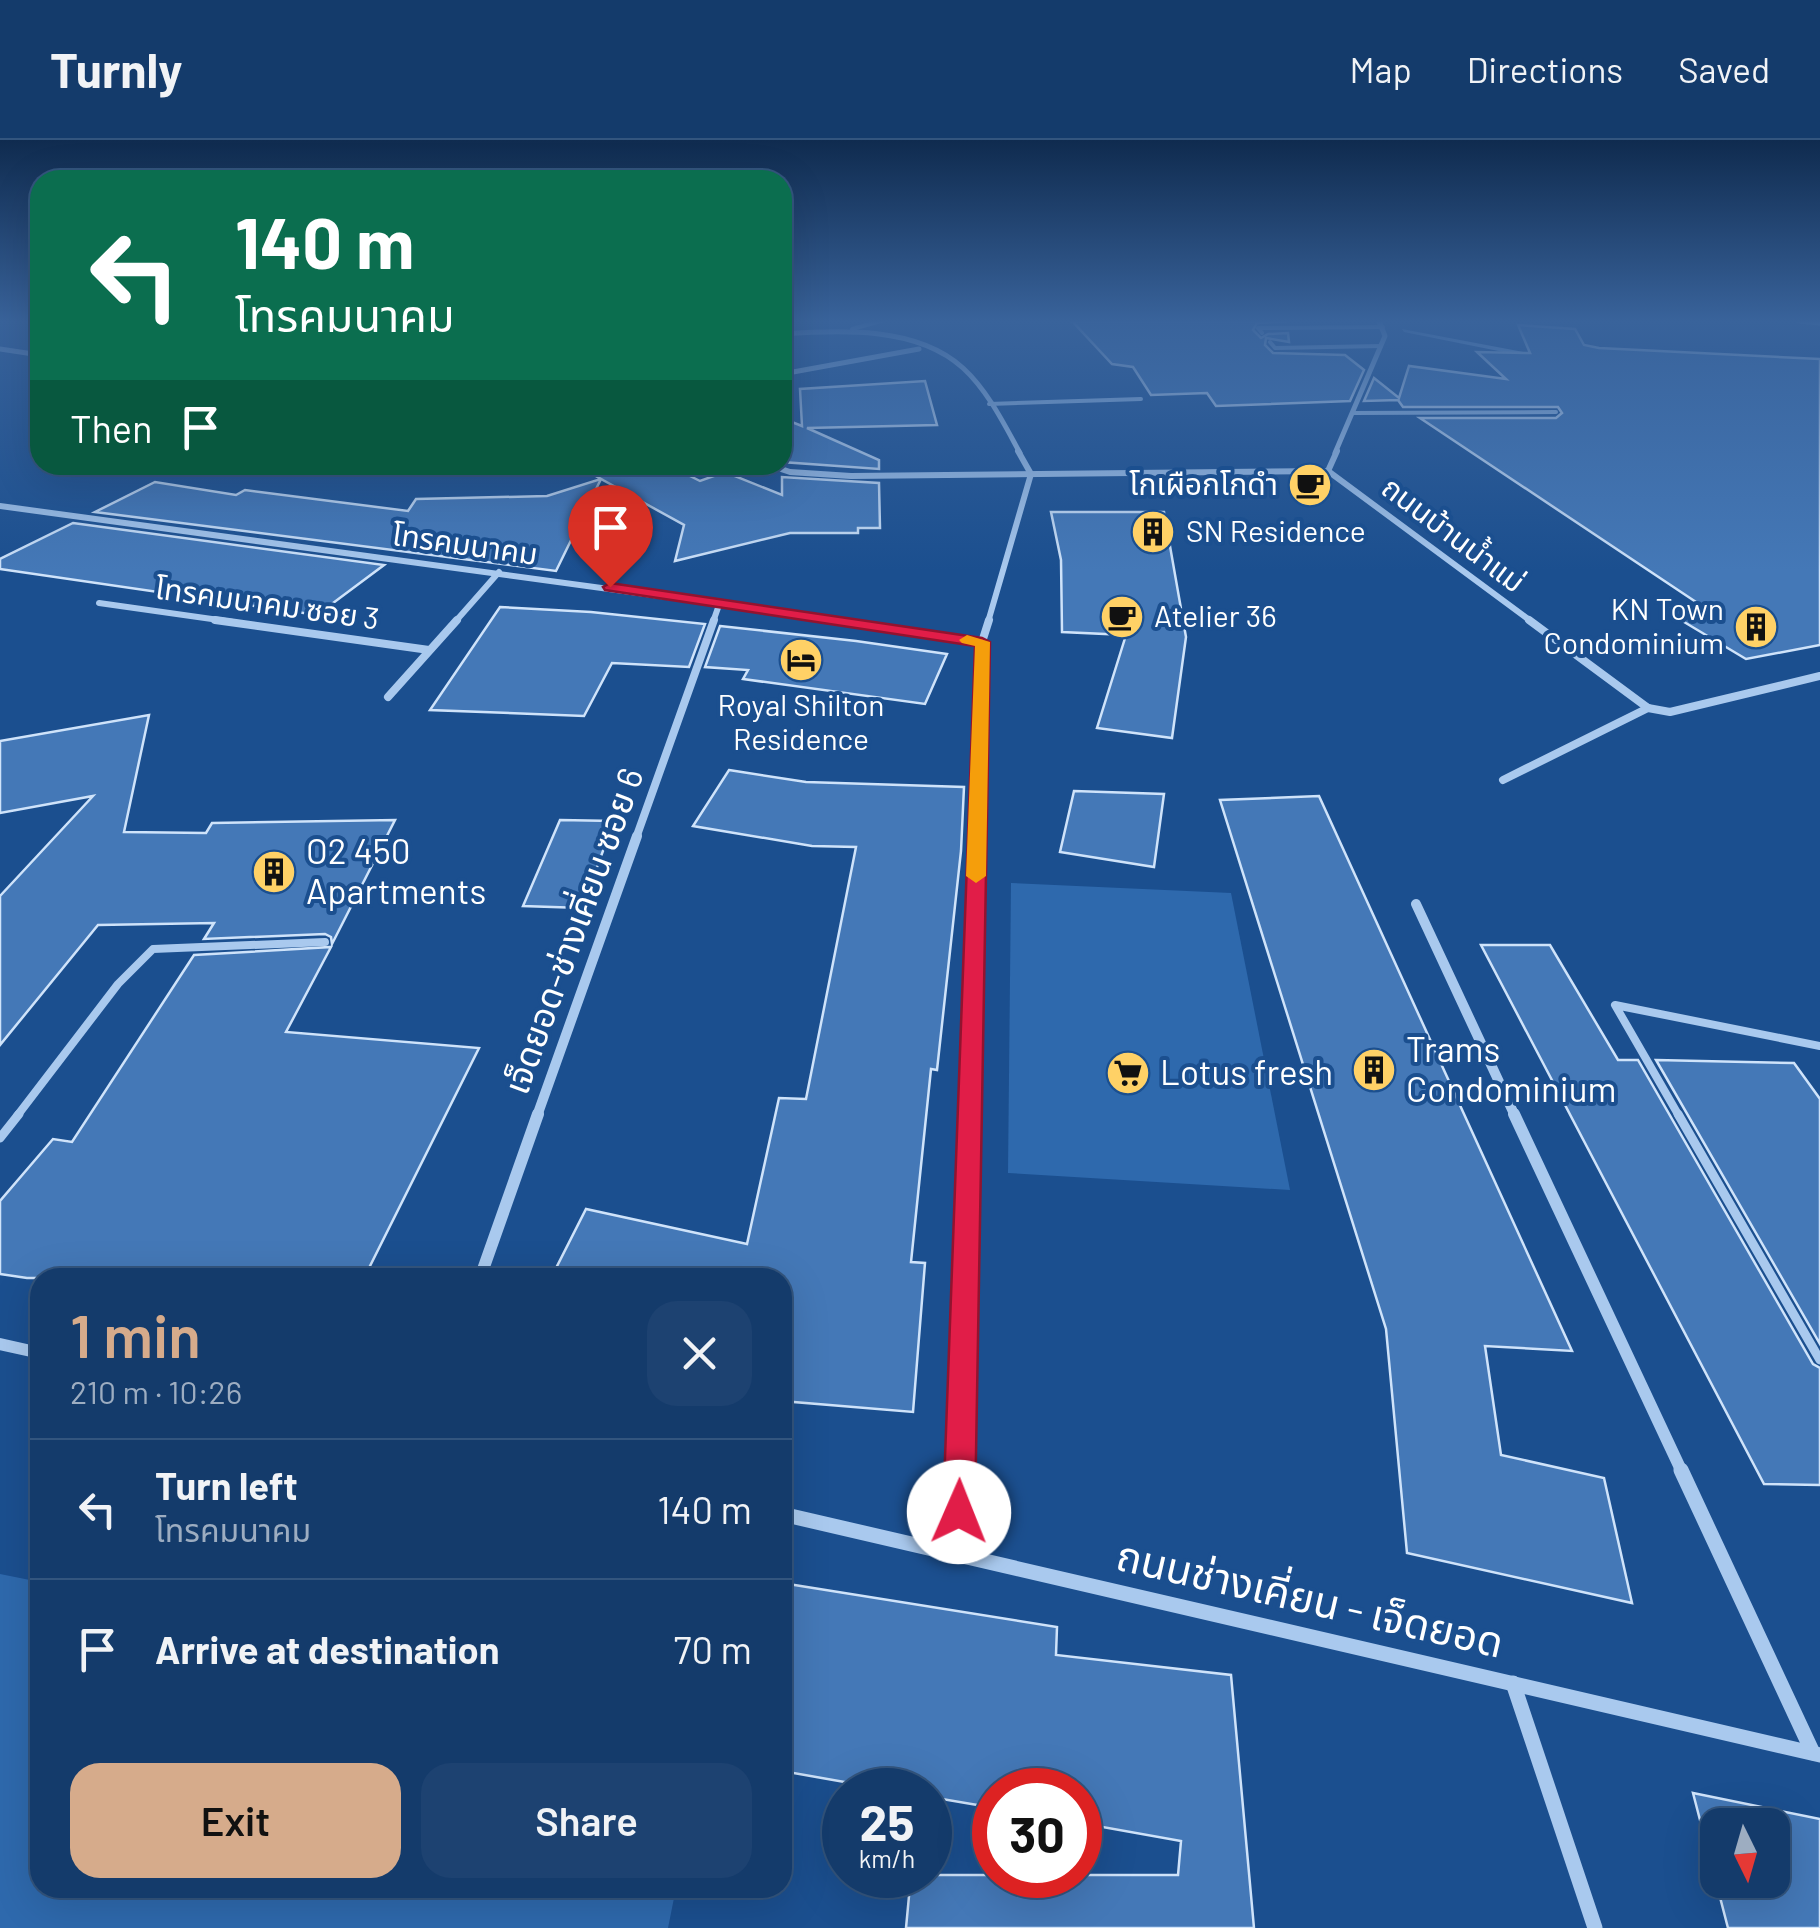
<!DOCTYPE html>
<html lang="en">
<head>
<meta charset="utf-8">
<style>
  :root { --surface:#143b6b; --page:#1d4271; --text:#f1f3f6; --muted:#9dadc1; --line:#33557e; --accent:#d6ab8b }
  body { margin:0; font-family:Barlow,"Noto Sans Thai",sans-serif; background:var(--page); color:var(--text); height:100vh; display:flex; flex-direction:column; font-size:38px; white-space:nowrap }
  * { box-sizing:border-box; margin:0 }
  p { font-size:32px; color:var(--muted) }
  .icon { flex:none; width:55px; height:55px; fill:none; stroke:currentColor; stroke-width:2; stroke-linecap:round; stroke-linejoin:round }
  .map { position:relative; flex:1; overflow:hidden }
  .drawer { position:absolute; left:30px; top:1128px; width:762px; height:630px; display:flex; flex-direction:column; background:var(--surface); border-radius:30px; box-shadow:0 10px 40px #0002,0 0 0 2px var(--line) }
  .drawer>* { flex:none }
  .guide { position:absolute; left:30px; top:30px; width:762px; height:305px; border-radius:30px; box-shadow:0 10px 40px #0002,0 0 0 2px var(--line); background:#0b6e4f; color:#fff; overflow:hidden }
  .needle { width:65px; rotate:175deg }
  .tools { position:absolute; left:1700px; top:1668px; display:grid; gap:20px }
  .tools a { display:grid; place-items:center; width:90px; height:90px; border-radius:20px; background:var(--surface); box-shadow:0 10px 40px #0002,0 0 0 2px var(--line); font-size:50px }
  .speed { position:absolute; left:822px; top:1628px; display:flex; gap:20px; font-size:50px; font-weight:700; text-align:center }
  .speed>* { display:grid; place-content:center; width:130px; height:130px; border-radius:50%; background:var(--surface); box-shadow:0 10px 40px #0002,0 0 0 2px var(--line); line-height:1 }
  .speed small { font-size:25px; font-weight:400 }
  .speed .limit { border:15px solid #d22; background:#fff; color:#111 }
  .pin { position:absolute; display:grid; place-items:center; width:85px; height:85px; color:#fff; margin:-102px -42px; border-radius:50% 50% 50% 0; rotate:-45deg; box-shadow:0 0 10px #0007 }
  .pin .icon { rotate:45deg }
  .me { position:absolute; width:110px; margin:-55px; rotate:1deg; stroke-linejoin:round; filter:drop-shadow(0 0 8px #0008) }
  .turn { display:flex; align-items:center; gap:35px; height:210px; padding:0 40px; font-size:45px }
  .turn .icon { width:130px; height:130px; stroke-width:2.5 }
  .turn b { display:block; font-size:70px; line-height:85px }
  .then { display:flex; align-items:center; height:95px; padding:0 40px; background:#0003; gap:20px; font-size:38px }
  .round { display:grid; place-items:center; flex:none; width:105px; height:105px; border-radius:30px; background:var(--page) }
  .summary { display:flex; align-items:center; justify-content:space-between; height:170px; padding:0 40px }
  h1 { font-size:60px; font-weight:600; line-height:75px; color:var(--accent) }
  .button { display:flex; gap:20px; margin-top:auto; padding:20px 40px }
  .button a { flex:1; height:115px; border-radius:30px; background:var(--accent); color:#111; font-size:40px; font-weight:600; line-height:115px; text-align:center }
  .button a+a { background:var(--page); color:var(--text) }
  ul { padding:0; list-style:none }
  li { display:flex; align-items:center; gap:30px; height:140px; padding:0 40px; border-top:2px solid var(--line) }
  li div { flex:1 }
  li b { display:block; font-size:38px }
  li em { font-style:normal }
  header { display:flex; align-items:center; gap:60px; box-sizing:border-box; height:140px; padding:0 50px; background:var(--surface); border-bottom:2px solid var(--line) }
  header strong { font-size:48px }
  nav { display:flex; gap:55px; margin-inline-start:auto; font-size:35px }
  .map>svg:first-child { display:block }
  .green { fill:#2e69ad }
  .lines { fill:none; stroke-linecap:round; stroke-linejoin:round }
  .stream { fill:#9cc4f0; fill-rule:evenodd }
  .building { fill:#4478b7; stroke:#cfe3fa; stroke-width:2.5; fill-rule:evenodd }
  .service-far2 { stroke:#a9c9ee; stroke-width:4 }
  .service-far1 { stroke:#a9c9ee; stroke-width:8 }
  .service { stroke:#a9c9ee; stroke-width:9 }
  .minor-far5 { stroke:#a9c9ee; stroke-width:5 }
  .minor-far4 { stroke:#a9c9ee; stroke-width:6 }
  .minor-far3 { stroke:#a9c9ee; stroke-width:8 }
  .minor-far2 { stroke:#a9c9ee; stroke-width:10 }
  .minor-far1 { stroke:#a9c9ee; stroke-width:12 }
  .minor { stroke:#a9c9ee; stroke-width:15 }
  .route { fill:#e11d48; stroke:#92132f; stroke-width:2.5 }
  .slow { fill:#f59e0b }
  .labels { text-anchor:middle; stroke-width:8; stroke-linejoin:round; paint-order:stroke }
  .far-poi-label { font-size:30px; fill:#fff; stroke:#1b4f8f; text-anchor:end }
  .far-street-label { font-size:30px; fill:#fff; stroke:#1b4f8f }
  .poi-label { font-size:35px; fill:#fff; stroke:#1b4f8f; text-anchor:start }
  .street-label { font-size:35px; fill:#fff; stroke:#1b4f8f }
  .near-street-label { font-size:42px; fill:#fff; stroke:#1b4f8f }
</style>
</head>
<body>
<header>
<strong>Turnly</strong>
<nav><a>Map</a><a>Directions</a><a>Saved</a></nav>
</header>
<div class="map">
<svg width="1820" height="1788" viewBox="0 0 1820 1788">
  <rect width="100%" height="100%" fill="#1b4f8f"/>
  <g class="green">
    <polygon points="1011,743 1231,753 1290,1050 1008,1033"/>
    <polygon points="0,1434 40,1442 40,1748 676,1748 668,1788 0,1788"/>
  </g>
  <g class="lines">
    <polygon class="stream" points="1402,189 1549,217 1553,219 1549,221 1404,192"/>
  </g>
  <g class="building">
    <polygon points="1072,181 1287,181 1257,183 1253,190 1261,198 1268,194 1288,193 1289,202 1266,198 1265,205 1273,213 1345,215 1364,230 1350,261 1216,266 1207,253 1151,255 1133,227 1112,224"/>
    <polygon points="1518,185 1575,189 1584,205 1599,208 1820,219 1820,505 1746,519 1664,470 1699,464 1420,278 1556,278 1562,273 1558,267 1403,267 1398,260 1364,261 1374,238 1399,258 1409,226 1506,239 1477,212 1530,213"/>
    <polygon points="925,241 937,285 807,288 879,320 879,329 782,322 782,278 802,286 800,249"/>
    <polygon points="576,325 668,325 700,341 725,332 782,355 782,337 879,343 880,388 858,388 858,393 790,393 675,421 684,385 601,339 556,431 95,372 155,342 236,355 245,350 408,371 416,359 547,356 601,339"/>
    <polygon points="1051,372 1164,372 1186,497 1172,598 1097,588 1126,495 1062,492 1061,420"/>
    <polygon points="73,383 384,425 317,475 0,429 0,419"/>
    <polygon points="500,467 591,472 705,484 689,527 612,523 584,576 430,570"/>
    <polygon points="720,486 856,501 947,514 925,564 743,539 748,530 705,527"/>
    <polygon points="149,575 124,692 206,693 212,683 395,680 332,804 331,797 325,794 204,799 214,783 98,785 0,905 0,756 93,656 0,673 0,601"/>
    <polygon points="729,630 806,642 964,647 961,711 937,930 931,929 911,1122 925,1123 913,1272 782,1261 782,1138 551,1138 586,1069 747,1104 779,958 806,959 856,707 812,706 693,686"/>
    <polygon points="1074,651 1164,654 1154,727 1060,712"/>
    <polygon points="1319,656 1572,1211 1485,1206 1501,1315 1604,1338 1632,1463 1407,1413 1386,1189 1220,660"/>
    <polygon points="560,680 614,681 582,768 523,766"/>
    <polygon points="1481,805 1550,805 1618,920 1638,920 1813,1224 1820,1228 1820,1345 1764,1344"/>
    <polygon points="331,807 286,892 479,908 364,1138 27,1138 0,1134 0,1061 53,999 72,1002 194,815"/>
    <polygon points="1656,920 1794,923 1820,959 1820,1204"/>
    <polygon points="782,1443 1057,1487 1056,1515 1231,1535 1254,1788 906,1788 911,1735 1178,1735 1181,1701 1080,1683 1080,1650 995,1650 995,1668 930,1657 930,1650 890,1650 782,1631"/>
    <path d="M1693,1653L1820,1679V1788H1728ZM1718,1685H1772V1740H1718Z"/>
  </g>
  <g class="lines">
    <g class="service-far2">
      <polyline points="852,189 881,181"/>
      <polyline points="1262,193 1258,188 1383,187"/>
      <polyline points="1270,202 1275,208 1381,206"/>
      <polyline points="989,264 1141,259"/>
      <polyline points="1353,273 1556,272"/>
    </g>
    <g class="service-far1">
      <polyline points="17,976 118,844 153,809 325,802"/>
      <polyline points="1679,976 1615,865 1820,906"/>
    </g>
    <g class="service">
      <polyline points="1678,974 1820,1220"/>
      <polyline points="0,998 19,974"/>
    </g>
    <g class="minor-far5">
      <polyline points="1799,181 1820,183"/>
      <path d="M782,194C840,190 917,186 963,228C988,251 1004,284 1020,313"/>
      <polyline points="0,209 40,215"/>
      <polyline points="782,234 919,209"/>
      <polyline points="1335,313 1385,196 1379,181"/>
    </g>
    <g class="minor-far4">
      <polyline points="1018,311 1031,334"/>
      <polyline points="769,325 790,332 851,336 1328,331 1532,482"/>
      <polyline points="1328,331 1337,311"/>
      <polyline points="0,366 851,482"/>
      <polyline points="99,463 233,482"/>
      <polyline points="455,482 499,432"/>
      <polyline points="713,482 720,462"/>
      <polyline points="988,482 1031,334"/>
    </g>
    <g class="minor-far3">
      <polyline points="215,480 429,510"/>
      <polyline points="835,480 982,502"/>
      <polyline points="1529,480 1648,568 1670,572 1820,536"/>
      <polyline points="388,557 457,480"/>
      <polyline points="1503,640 1648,568"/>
      <polyline points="636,698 714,480"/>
      <polyline points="977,698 982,502 989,480"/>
    </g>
    <g class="minor-far2">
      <polyline points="1416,764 1515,976"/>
      <polyline points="537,976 637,696"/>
      <polyline points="969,976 977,696"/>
    </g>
    <g class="minor-far1">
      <polyline points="1514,974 1682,1332"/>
      <polyline points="480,1138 538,974"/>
      <polyline points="0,1204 40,1213"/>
      <polyline points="960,1332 970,974"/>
    </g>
    <g class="minor">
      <polyline points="1681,1330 1813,1613"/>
      <polyline points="782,1374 1820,1615"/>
      <polyline points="958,1412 960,1330"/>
      <polyline points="1513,1543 1595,1788"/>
    </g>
  </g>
  <linearGradient id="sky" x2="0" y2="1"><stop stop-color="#0f2b4f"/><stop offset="0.42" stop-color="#39639b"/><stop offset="1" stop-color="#39639b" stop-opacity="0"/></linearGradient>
  <rect width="1820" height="431" fill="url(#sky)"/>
  <polygon class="route" points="610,443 982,498 990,502 975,1372 971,1384 959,1388 948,1384 943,1372 975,506 605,450 603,447"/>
  <polygon class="slow" points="967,495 990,502 986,736 976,743 966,736 975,506 962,503 959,500"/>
  <defs>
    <g id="cafe-disc" transform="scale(2.25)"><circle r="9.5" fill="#ffd166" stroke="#1b4f8f"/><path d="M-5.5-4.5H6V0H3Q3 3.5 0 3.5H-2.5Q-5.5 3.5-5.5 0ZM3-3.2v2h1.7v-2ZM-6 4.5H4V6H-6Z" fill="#111"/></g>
    <g id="building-disc" transform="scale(2.25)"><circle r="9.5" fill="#ffd166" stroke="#1b4f8f"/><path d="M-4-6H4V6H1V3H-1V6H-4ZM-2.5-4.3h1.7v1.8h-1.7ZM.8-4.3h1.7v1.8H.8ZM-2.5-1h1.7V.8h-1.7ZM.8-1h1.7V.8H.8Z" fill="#111"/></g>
    <g id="hotel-disc" transform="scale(2.25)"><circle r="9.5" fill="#ffd166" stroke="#1b4f8f"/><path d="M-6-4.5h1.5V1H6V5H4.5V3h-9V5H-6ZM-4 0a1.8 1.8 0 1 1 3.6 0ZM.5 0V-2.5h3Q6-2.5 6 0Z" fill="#111"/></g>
    <g id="supermarket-disc" transform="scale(2.25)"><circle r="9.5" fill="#ffd166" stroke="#1b4f8f"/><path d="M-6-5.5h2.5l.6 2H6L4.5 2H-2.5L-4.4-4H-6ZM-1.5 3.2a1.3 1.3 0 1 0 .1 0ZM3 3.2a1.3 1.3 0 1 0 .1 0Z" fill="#111"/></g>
  </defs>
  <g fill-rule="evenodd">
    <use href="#cafe-disc" x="1310" y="345"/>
    <use href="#building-disc" x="1153" y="392"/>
    <use href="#cafe-disc" x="1122" y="477"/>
    <use href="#building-disc" x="1756" y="487"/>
    <use href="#hotel-disc" x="801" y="520"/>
    <use href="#building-disc" x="274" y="732"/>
    <use href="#building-disc" x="1374" y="930"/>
    <use href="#supermarket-disc" x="1128" y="933"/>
  </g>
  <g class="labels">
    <g class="far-poi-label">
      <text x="1278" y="355">โกเผือกโกดำ</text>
      <text x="1186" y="402" text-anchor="start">SN Residence</text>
      <text x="1724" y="480">KN Town<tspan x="1724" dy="34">Condominium</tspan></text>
      <text x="1154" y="487" text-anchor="start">Atelier 36</text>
      <text x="801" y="576" text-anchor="middle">Royal Shilton<tspan x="801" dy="34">Residence</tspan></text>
    </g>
    <g class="far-street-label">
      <text transform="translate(1453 395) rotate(37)" y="10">ถนนบ้านน้ำแม่</text>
      <text transform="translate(465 405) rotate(8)" y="10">โทรคมนาคม</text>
      <text transform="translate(267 464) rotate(8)" y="10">โทรคมนาคม ซอย 3</text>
    </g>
    <g class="poi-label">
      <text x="306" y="724">O2 450<tspan x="306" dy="40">Apartments</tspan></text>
      <text x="1406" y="922">Trams<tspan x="1406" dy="40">Condominium</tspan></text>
      <text x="1160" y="945">Lotus fresh</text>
    </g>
    <g class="street-label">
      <text transform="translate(574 791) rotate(-70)" y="12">เจ็ดยอด-ช่างเคี่ยน ซอย 6</text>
    </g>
    <g class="near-street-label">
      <text transform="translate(1310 1459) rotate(13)" y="15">ถนนช่างเคี่ยน - เจ็ดยอด</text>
    </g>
  </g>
</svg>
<div class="tools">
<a><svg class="needle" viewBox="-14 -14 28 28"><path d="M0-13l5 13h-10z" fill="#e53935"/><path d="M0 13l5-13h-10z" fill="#9dadc1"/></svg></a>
</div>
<div class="speed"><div>25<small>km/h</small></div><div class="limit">30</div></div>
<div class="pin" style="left:610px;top:447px;background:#d93025"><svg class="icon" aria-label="arrive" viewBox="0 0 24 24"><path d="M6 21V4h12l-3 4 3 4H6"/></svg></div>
<svg class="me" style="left:959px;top:1372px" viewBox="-20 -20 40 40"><circle r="19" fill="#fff"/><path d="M0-13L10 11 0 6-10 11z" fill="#e11d48"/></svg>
<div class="guide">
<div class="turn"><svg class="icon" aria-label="left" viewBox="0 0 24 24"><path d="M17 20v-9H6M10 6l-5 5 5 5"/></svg><div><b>140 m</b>โทรคมนาคม</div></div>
<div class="then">Then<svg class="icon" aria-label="arrive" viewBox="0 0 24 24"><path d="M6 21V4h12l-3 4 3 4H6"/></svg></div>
</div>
<section class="drawer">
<div class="summary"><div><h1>1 min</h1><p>210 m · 10:26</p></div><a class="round"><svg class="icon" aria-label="close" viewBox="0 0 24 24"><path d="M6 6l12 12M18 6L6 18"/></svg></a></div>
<ul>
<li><svg class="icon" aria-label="left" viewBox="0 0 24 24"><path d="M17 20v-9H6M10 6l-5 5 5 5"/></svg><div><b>Turn left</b><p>โทรคมนาคม</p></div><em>140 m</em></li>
<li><svg class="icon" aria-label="arrive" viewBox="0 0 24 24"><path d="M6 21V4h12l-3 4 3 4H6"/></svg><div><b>Arrive at destination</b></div><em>70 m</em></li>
</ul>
<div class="button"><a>Exit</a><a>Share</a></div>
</section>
</div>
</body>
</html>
